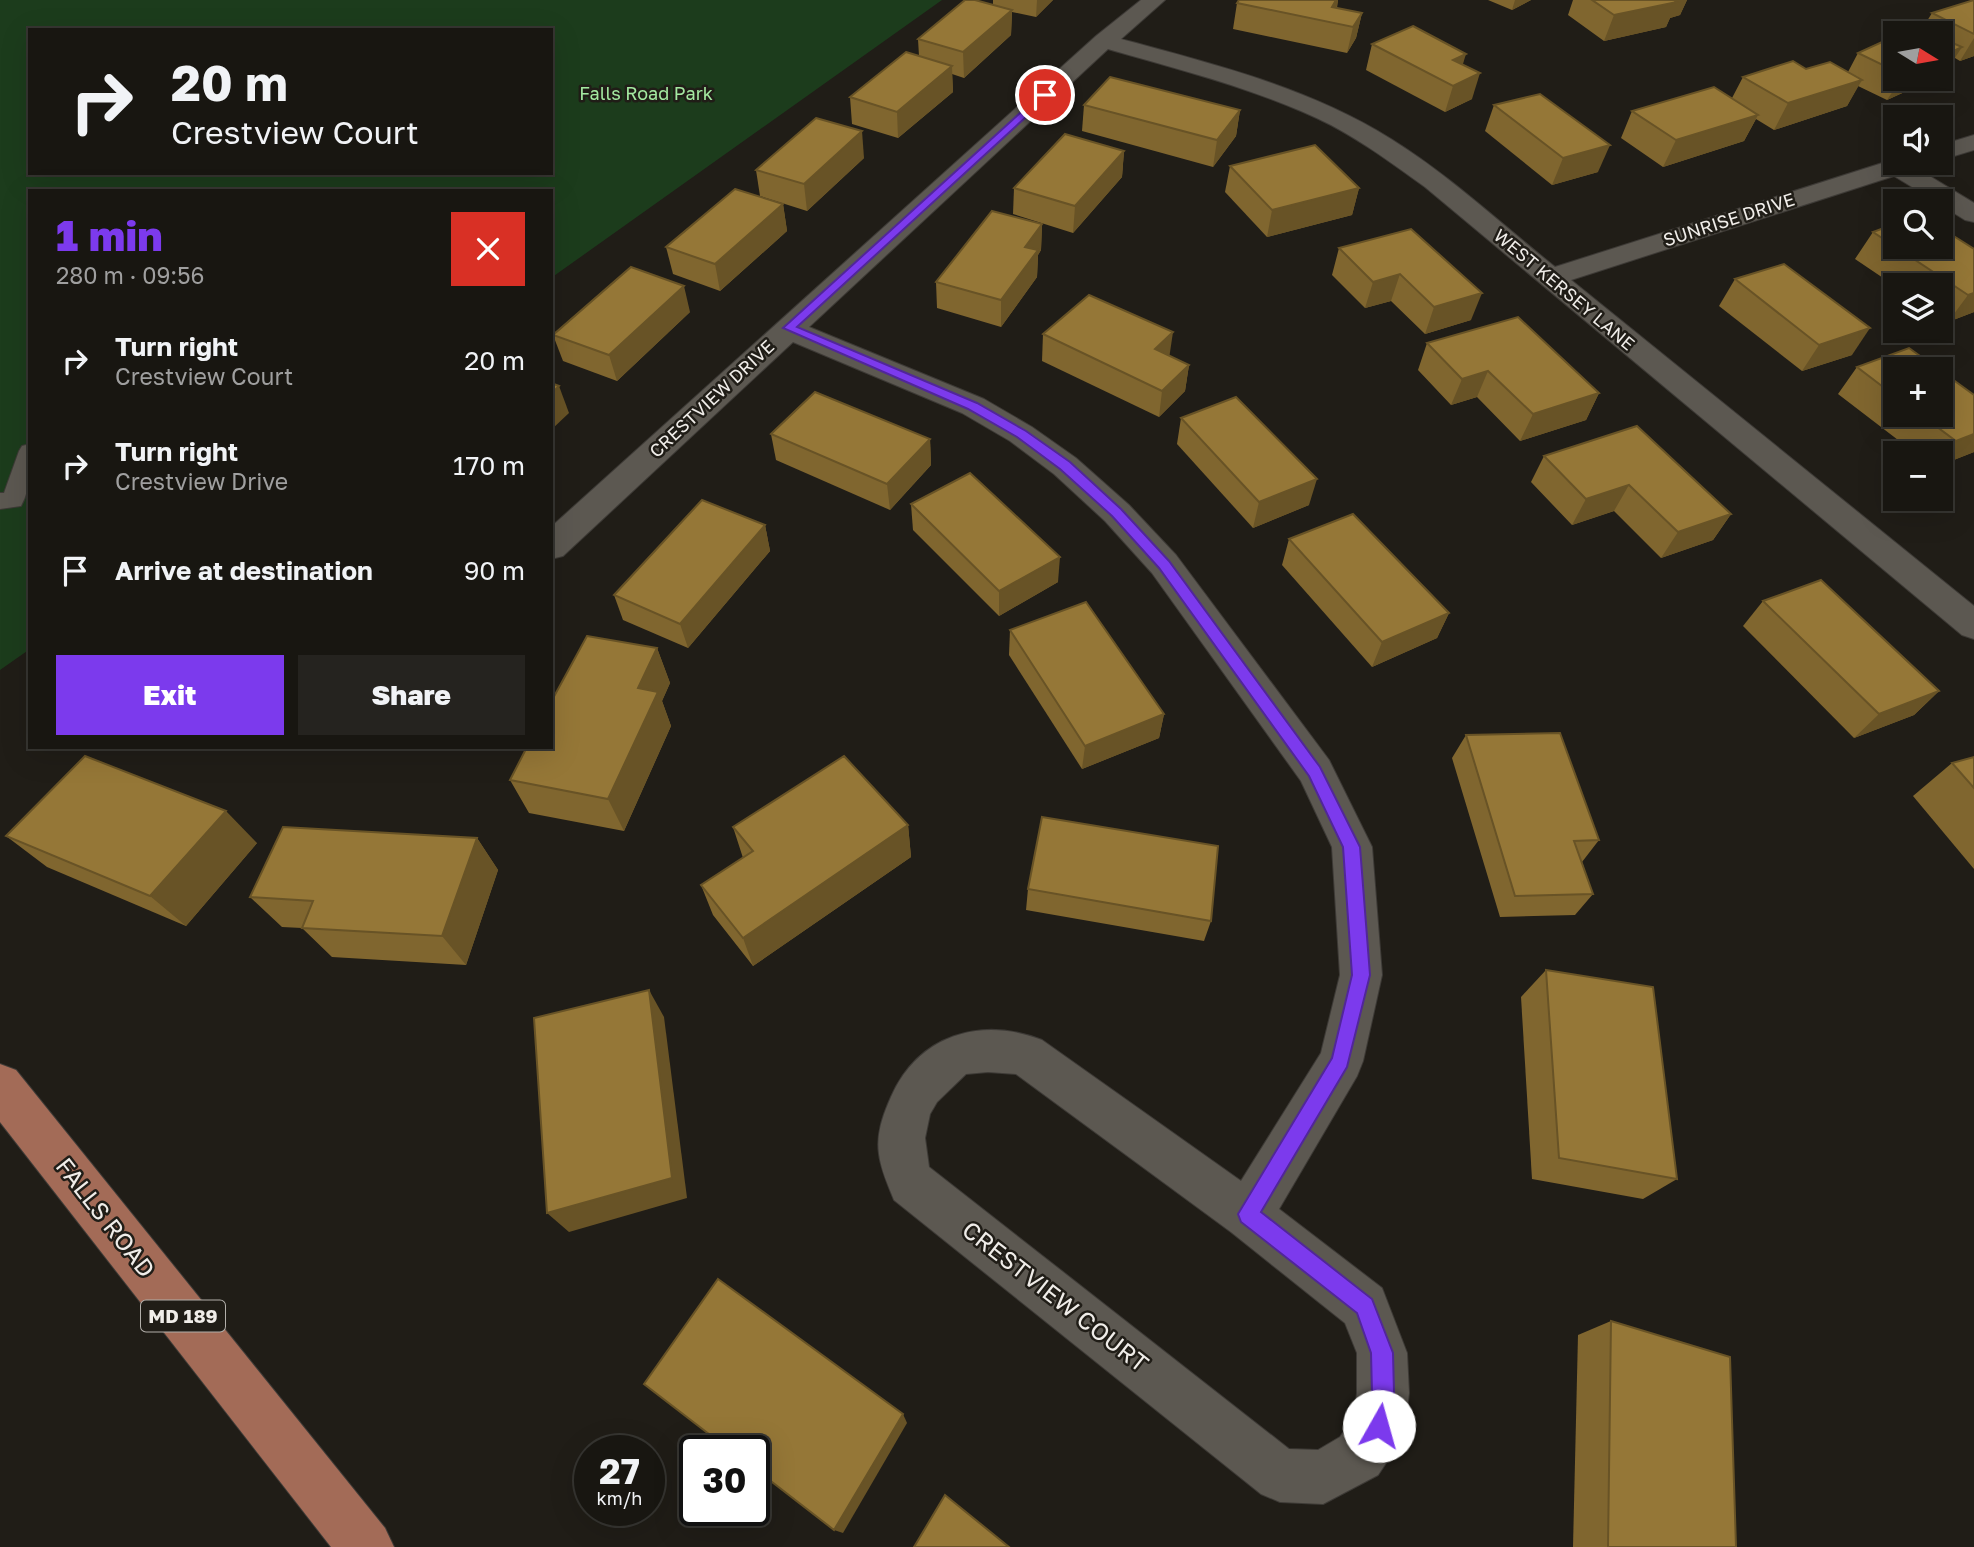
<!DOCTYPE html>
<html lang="en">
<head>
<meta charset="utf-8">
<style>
  :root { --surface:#181611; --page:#25231f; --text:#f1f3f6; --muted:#9f9f9f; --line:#363531; --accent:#7c3aed }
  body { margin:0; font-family:"Golos Text",sans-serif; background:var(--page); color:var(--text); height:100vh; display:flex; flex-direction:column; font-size:26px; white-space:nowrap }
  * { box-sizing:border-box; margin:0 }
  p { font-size:23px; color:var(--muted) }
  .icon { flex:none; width:38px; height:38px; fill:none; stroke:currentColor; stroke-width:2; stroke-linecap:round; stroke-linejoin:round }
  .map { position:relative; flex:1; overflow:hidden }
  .panel { position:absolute; left:28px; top:189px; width:525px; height:560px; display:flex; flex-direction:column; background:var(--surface); border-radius:0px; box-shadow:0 7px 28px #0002,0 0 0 2px var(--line) }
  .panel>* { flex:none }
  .banner { position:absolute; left:28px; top:28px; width:525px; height:147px; border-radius:0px; box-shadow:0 7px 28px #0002,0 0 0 2px var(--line); background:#181611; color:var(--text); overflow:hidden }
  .needle { width:46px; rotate:101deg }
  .fabs { position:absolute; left:1883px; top:21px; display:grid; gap:14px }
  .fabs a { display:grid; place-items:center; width:70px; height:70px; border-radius:0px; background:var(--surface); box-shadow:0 7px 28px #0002,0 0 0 2px var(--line); font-size:35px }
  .speed { position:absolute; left:574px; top:1435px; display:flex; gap:14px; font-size:35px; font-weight:700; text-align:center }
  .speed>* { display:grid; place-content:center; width:91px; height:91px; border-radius:50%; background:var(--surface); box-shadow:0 7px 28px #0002,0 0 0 2px var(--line); line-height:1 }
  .speed small { font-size:18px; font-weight:400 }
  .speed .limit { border:4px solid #111; border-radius:10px; background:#fff; color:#111 }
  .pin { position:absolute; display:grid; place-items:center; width:60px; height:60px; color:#fff; margin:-30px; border:4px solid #fff; border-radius:50%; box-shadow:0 2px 7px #0007 }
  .me { position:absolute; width:77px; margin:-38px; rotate:7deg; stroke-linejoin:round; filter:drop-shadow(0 0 5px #0008) }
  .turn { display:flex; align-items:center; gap:24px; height:147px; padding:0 28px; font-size:32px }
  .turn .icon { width:91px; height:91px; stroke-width:2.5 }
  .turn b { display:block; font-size:49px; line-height:60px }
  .round { display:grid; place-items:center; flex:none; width:74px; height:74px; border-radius:0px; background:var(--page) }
  .overview { display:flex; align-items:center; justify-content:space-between; height:119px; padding:0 28px }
  h1 { font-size:42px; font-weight:800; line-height:52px; color:var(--accent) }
  .button { display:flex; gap:14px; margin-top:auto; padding:14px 28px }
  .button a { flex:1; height:80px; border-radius:0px; background:var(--accent); color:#fff; font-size:28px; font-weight:800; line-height:80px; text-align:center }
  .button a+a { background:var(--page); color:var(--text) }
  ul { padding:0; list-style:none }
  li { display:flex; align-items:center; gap:21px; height:105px; padding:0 28px }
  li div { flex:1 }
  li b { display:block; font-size:26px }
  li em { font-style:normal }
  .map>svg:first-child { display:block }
  .green { fill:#1c3c1c; fill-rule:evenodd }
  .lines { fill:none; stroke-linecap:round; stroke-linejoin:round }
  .service-casing { stroke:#3d3a36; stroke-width:2 }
  .minor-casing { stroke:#3d3a36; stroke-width:2 }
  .primary-casing { stroke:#3d3a36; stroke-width:2 }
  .service { fill:#5c5851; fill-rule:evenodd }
  .minor { fill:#5c5851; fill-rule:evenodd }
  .primary { fill:#a36b57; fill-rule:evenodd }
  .wall { fill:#80662f }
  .shaded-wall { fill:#685326 }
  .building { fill:#957737; stroke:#685326; stroke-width:2 }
  .route { fill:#7c3aed; stroke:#51269a; stroke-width:2 }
  .labels { text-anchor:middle; stroke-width:5; stroke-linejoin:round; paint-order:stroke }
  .far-park-label { font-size:18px; fill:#a4e9a1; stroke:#201d17 }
  .far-street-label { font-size:18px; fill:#f0ede9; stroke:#201d17 }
  .shield { fill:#201d17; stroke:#b2afaa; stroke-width:2 }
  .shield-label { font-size:19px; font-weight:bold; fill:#f0ede9 }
  .near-street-label { font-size:24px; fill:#f0ede9; stroke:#201d17 }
</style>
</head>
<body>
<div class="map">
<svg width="1974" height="1547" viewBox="0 0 1974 1547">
  <rect width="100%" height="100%" fill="#201d17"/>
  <path class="green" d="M0,0H942L551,278V191H30V649L0,670ZM30,30H551V173H30Z"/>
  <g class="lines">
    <g class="service-casing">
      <path id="service" d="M30,444C30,465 32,486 21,506L0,509V493H4L19,451L22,446Z"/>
    </g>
    <g class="minor-casing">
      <g id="minor">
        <path d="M1141,0H1165L1121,39C1213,64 1308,87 1391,139C1449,175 1501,224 1555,267L1895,159V163H1923L1918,169L1974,203V222L1965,220L1941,205V201H1935L1894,176L1571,280L1974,606V639L1962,635L1425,187C1394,165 1365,143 1331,125C1261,90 1184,71 1108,49L809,327L984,399L1032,427L1076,458L1129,505L1176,555L1329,760L1372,847L1382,975L1363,1061L1357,1076L1279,1209L1382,1288L1407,1353L1409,1393L1405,1426L1398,1445L1378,1475L1323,1504L1280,1502L1261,1494L894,1200C888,1185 881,1170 879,1154C876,1134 883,1115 891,1097C918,1035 981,1016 1042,1040L1241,1181L1321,1053L1340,975L1332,847L1301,781L1152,573L1105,521L1054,474L1010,441L962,413L793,342L563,556L551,559V527L1096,36ZM988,1072L1016,1074L1231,1232L1345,1323L1357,1353V1393L1354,1417L1340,1437L1318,1450L1289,1449L929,1167L925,1138L930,1114L937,1102L966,1074Z"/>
        <polygon points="1974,135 1974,150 1941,160 1941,145"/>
      </g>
    </g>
    <g class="primary-casing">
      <polygon id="primary" points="0,1064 16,1070 385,1528 394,1547 331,1547 0,1122"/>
    </g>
    <use href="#service" class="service"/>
    <use href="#minor" class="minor"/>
    <use href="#primary" class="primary"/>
  </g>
  <g class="wall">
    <polygon points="993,0 1053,0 1036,17 1012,12 1011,35 964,78 952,74 953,92 898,138 852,124 850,97 919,56 918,39 993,5"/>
    <polygon points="1239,0 1338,0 1337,8 1362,13 1356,38 1347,53 1233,29 1237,3"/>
    <polygon points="1488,0 1531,0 1512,10"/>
    <polygon points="1573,0 1687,0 1680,15 1670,18 1666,27 1604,41 1568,15"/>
    <polygon points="1974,0 1974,56 1960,61 1955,58 1945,73 1941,75 1941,33 1902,33 1922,29 1932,13"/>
    <polygon points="1895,36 1895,79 1933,79 1887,100 1858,86 1847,106 1774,130 1756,119 1744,141 1663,167 1621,138 1632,111 1732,98 1743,77 1806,69 1848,72 1858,53"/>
    <polygon points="1372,44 1463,64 1472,99 1445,112 1366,70"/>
    <polygon points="1084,105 1240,110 1236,136 1213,167 1082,131"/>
    <polygon points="1494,105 1598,172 1552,185 1485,131"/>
    <polygon points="1124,151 1122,177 1073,233 1013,214 1014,188"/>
    <polygon points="864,158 807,211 760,196 756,170"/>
    <polygon points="1230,166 1359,188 1352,215 1267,237 1225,192"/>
    <polygon points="783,204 787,231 720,291 673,274 666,247"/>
    <polygon points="1042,224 1041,250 1038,255 1037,277 1001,327 937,308 936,282"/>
    <polygon points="1411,229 1471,320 1425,334 1391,301 1365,308 1332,275 1339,248"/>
    <polygon points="1873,232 1974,249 1974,312 1948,322 1941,317 1941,285 1895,286 1855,259"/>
    <polygon points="1735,279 1852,355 1802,371 1719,306"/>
    <polygon points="690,312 617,381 563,361 553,335"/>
    <polygon points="1043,334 1169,356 1189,365 1185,391 1159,417 1042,361"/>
    <polygon points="1427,343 1599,393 1586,420 1520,441 1477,397 1451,405 1418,370"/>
    <polygon points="1857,367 1895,369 1895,415 1941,415 1974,395 1974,452 1941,465 1941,453 1915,453 1838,394"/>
    <polygon points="1181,418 1309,505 1253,528 1177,444"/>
    <polygon points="771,434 930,439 931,465 890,510 776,460"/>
    <polygon points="1544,456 1731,514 1713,540 1661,558 1614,511 1572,525 1531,482"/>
    <polygon points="911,504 1058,582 999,616 913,530"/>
    <polygon points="765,525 770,551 688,648 623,620 614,595"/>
    <polygon points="1289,539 1449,613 1437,638 1372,667 1282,565"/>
    <polygon points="1763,601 1939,691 1914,715 1854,738 1743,626"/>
    <polygon points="1010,630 1164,714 1159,738 1082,769 1009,655"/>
    <polygon points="657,648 670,683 662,701 671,726 624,831 529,813 510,780"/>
    <polygon points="1466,735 1599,840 1582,862 1593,894 1575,915 1500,917 1452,758"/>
    <polygon points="1974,757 1974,869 1913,796 1952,763"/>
    <polygon points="908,825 911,857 753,966 713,915 701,885 743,858 733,827"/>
    <polygon points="6,836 257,843 186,926 47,867"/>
    <polygon points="477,838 498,870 466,965 332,957 302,928 282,927 250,897"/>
    <polygon points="1028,889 1211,921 1204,941 1026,910"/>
    <polygon points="1546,970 1677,1179 1643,1199 1532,1179 1521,997"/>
    <polygon points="1611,1321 1736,1547 1573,1547 1578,1335"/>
  </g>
  <g class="shaded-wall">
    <polygon points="1037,0 1053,0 1036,17"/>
    <polygon points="1336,0 1338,0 1334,20 1332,7"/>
    <polygon points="1515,0 1531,0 1512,10"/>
    <polygon points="1665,0 1687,0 1680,15 1670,18 1666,27 1604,41 1614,15"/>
    <polygon points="1012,10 1011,35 964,78 963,52"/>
    <polygon points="1362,13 1356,38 1347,53 1353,27"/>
    <polygon points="1974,38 1974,56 1960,61"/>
    <polygon points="1962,47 1945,73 1941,75 1941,57"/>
    <polygon points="1466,54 1458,80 1453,60"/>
    <polygon points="952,66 953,92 898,138 897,112"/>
    <polygon points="1480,73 1472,99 1445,112 1453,86"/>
    <polygon points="1901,79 1933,79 1887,100"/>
    <polygon points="1862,80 1847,106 1774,130 1788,103"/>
    <polygon points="1240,110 1236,136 1213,167 1217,140"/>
    <polygon points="1758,115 1744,141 1663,167 1676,140"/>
    <polygon points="862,131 864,158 807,211 804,184"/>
    <polygon points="1610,145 1598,172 1552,185 1563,158"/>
    <polygon points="1124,151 1122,177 1073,233 1075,206"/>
    <polygon points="1359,188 1352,215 1267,237 1272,210"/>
    <polygon points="783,204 787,231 720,291 715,264"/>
    <polygon points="1042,224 1041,250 1038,255 1037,277 1001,327 1001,300 1025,247"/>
    <polygon points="1400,274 1391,301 1365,308 1373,282"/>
    <polygon points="684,286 690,312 617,381 609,355"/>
    <polygon points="1482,293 1471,320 1425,334 1434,307"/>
    <polygon points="1974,293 1974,312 1948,322 1968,295"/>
    <polygon points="1870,328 1852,355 1802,371 1819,345"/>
    <polygon points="1173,332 1169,359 1155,349"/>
    <polygon points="1189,365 1185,391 1159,417 1162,391"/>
    <polygon points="1488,371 1477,397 1451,405 1462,379"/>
    <polygon points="559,386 569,413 551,430 551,394"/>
    <polygon points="1599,393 1586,420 1520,441 1533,414"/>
    <polygon points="1974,434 1974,452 1941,465 1941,459 1956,441"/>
    <polygon points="930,439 931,465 890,510 887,484"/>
    <polygon points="1317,479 1309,505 1253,528 1259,502"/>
    <polygon points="1629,485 1614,511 1572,525 1586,499"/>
    <polygon points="1731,514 1713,540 1661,558 1678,532"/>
    <polygon points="765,525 770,551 688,648 680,624"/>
    <polygon points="1060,557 1058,582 999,616 999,591"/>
    <polygon points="1449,613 1437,638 1372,667 1382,642"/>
    <polygon points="657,648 670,683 662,701 671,726 624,831 608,799 638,688"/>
    <polygon points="1939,691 1914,715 1854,738 1879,714"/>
    <polygon points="1164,714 1159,738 1082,769 1085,746"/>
    <polygon points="226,811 257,843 186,926 150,896"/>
    <polygon points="908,825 911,857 753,966 743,938"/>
    <polygon points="477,838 498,870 466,965 442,936"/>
    <polygon points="649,990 664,1017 687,1198 569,1232 547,1213"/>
    <polygon points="903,1414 907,1423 843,1533 834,1530"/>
  </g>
  <g class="building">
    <polygon points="965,0 975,0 1012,10 963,52 918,39"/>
    <polygon points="1239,0 1336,0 1332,7 1362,13 1353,27 1237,3"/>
    <polygon points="1592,0 1674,0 1677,2 1614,15"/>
    <polygon points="1974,0 1974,34 1932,13"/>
    <polygon points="1413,26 1466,54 1453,60 1480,73 1453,86 1372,44"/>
    <polygon points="1916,27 1931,33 1902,33"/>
    <polygon points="1895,36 1895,71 1858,53"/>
    <polygon points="1941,38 1962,47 1941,57"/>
    <polygon points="906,52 952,66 897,112 850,97"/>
    <polygon points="1793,61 1806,69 1830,62 1862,80 1788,103 1743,77"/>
    <polygon points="1110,77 1240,110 1217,140 1084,105"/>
    <polygon points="1714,87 1758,115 1676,140 1632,111"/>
    <polygon points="1540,94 1610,145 1563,158 1494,105"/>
    <polygon points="816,118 862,131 804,184 756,170"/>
    <polygon points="1065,134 1124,151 1075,206 1014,188"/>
    <polygon points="1315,145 1359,188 1272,210 1230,166"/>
    <polygon points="735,189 783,204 715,264 666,247"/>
    <polygon points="992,211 1042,224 1025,247 1038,250 1001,300 936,282"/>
    <polygon points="1895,224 1895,247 1941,247 1941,228 1974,249 1974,293 1968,295 1873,232"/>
    <polygon points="1411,229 1482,293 1434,307 1400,274 1373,282 1339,248"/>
    <polygon points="1784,264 1870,328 1819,345 1735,279"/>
    <polygon points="631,267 684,286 609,355 553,335"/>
    <polygon points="1089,295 1173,332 1155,349 1189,365 1162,391 1043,334"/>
    <polygon points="1518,317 1599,393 1533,414 1488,371 1462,379 1427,343"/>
    <polygon points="1909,348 1938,369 1895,369 1895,396 1857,367"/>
    <polygon points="1941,371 1974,395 1974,434 1956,441 1921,415 1941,415"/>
    <polygon points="551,383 559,386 551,394"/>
    <polygon points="815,392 930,439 887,484 771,434"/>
    <polygon points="1236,397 1317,479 1259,502 1181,418"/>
    <polygon points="1637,426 1731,514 1678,532 1629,485 1586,499 1544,456"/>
    <polygon points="970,473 1060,557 999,591 911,504"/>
    <polygon points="702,500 765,525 680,624 614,595"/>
    <polygon points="1353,514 1449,613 1382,642 1289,539"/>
    <polygon points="1821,580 1939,691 1879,714 1763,601"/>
    <polygon points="1086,602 1164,714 1085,746 1010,630"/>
    <polygon points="587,636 657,648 638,688 658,692 608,799 510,780 527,747 551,747 551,702"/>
    <polygon points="1560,733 1599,840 1574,841 1593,894 1515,896 1466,735"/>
    <polygon points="85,756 226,811 150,896 6,836"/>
    <polygon points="844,756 908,825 743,938 701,885 753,851 733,827"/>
    <polygon points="1974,757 1974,788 1952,763"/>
    <polygon points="1042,817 1218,846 1211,921 1028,889"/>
    <polygon points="283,827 477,838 442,936 302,928 313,901 250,897"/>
    <polygon points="1546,970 1653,987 1677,1179 1559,1158"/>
    <polygon points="649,990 672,1178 547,1213 534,1018"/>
    <polygon points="718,1279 903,1414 834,1530 754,1468 754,1451 731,1451 644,1384"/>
    <polygon points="1611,1321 1730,1357 1736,1547 1608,1547"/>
    <polygon points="945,1495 1009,1547 914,1547"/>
  </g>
  <polygon class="route" points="1042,93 1050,95 797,327 977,403 1026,431 1070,462 1121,509 1169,561 1320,767 1360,847 1370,975 1347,1067 1261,1212 1372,1299 1393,1353 1394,1393 1386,1434 1379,1437 1371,1434 1368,1426 1372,1393 1371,1353 1357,1313 1241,1222 1238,1214 1332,1058 1352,975 1343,847 1309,776 1159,568 1112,516 1060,469 1017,437 968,409 783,328"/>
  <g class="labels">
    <g class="far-park-label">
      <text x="646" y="100">Falls Road Park</text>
    </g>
    <g class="far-street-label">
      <text transform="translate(1729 220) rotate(-18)" y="6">SUNRISE DRIVE</text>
      <text transform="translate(1564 290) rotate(40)" y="6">WEST KERSEY LANE</text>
      <text transform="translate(712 399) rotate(-43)" y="6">CRESTVIEW DRIVE</text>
    </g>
    <rect class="shield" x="141" y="1300.5" width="84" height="31" rx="5"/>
    <g class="shield-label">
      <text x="183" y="1323">MD 189</text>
    </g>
    <g class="near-street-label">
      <text transform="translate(105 1218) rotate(52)" y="8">FALLS ROAD</text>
      <text transform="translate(1055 1297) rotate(38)" y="8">CRESTVIEW COURT</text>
    </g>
  </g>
</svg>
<div class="fabs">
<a><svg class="needle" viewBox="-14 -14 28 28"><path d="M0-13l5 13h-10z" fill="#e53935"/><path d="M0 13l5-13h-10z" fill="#9f9f9f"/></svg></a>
<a><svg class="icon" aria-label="sound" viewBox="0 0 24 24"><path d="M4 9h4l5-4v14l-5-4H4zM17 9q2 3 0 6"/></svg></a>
<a><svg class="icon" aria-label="search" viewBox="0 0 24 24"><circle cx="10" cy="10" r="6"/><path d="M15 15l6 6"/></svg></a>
<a><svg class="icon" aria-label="layers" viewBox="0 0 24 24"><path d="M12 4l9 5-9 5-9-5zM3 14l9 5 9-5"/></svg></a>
<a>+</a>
<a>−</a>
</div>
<div class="speed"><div>27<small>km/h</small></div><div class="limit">30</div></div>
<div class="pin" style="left:1045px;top:95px;background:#d93025"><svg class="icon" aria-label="arrive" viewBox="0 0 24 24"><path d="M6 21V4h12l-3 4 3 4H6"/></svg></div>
<svg class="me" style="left:1379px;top:1426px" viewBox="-20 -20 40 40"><circle r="19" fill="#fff"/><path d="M0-13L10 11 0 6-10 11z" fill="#7c3aed"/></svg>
<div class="banner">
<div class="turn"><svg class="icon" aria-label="right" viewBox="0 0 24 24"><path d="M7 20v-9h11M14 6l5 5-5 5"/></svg><div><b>20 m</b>Crestview Court</div></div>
</div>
<section class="panel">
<div class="overview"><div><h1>1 min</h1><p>280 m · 09:56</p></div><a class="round" style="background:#d93025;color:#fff"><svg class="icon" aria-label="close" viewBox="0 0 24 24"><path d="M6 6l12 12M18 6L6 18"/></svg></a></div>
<ul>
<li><svg class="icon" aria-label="right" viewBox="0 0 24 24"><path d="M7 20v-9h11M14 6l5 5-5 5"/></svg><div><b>Turn right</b><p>Crestview Court</p></div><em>20 m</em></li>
<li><svg class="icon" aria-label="right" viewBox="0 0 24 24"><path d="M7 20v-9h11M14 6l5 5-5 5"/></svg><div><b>Turn right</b><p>Crestview Drive</p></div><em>170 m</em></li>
<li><svg class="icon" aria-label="arrive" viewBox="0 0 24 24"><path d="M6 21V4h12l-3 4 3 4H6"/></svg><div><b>Arrive at destination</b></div><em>90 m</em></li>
</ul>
<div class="button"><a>Exit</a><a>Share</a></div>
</section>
</div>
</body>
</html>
